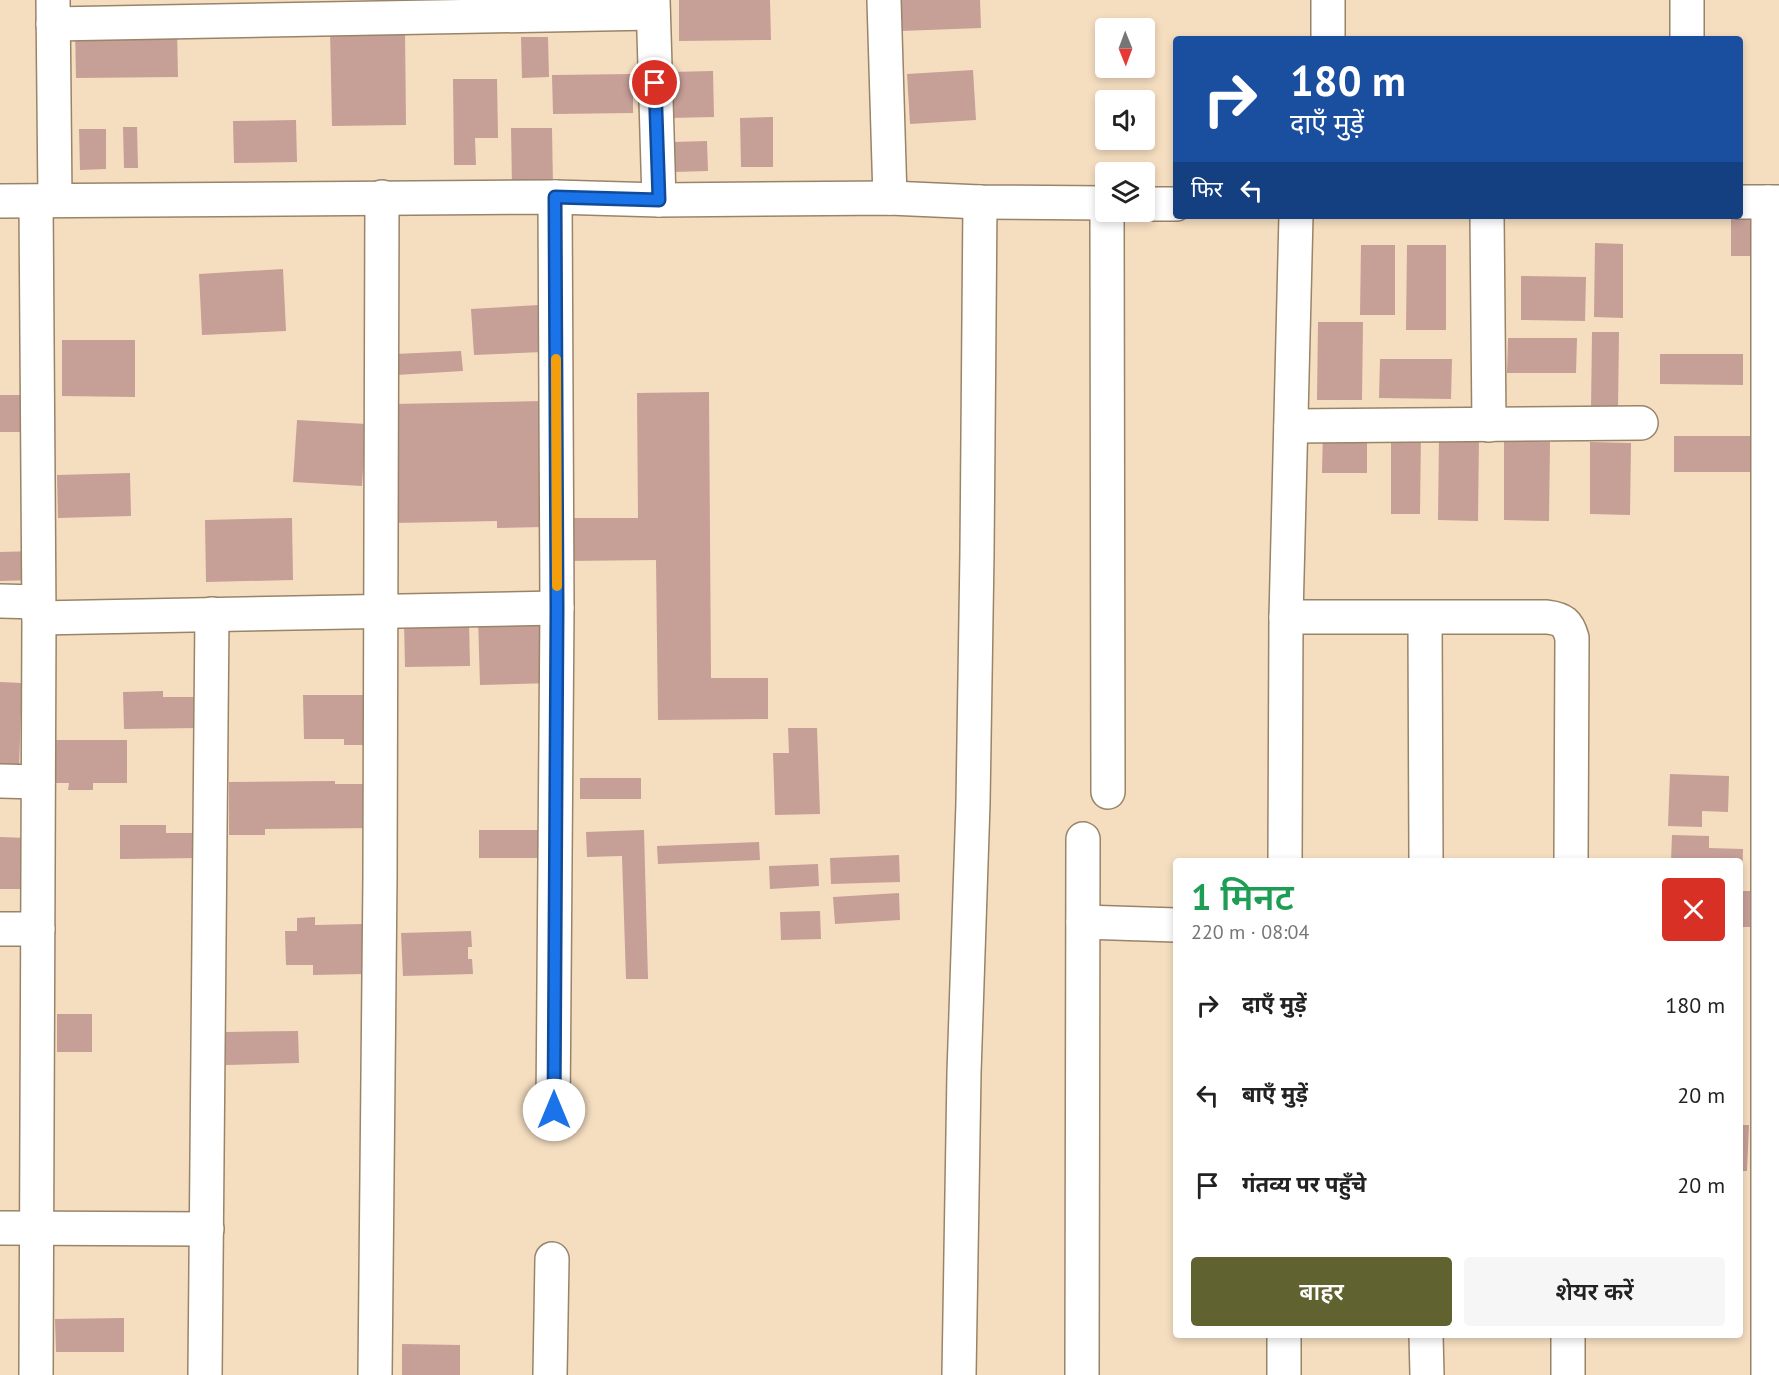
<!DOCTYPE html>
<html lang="hi">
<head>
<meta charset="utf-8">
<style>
  :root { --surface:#fff; --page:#f6f6f6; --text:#222; --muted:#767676; --accent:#606330 }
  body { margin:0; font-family:"PT Sans","Noto Sans Devanagari",sans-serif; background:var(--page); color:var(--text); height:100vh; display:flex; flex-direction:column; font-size:22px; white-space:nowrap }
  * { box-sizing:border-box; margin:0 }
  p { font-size:20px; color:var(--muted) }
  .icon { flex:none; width:33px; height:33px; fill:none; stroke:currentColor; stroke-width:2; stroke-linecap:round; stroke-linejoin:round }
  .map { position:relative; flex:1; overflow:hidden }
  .panel { position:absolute; left:1173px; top:858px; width:570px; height:480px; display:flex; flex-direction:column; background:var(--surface); border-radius:6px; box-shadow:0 3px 9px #0003 }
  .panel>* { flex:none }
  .banner { position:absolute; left:1173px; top:36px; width:570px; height:183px; border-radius:6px; box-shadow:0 3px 9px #0003; background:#1a4fa0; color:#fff; overflow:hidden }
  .needle { width:39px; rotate:179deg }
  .tools { position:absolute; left:1095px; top:18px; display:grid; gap:12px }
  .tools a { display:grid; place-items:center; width:60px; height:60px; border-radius:6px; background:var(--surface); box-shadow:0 3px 9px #0003; font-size:30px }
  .pin { position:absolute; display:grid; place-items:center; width:51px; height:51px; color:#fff; margin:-26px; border:3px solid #fff; border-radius:50%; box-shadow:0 2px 6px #0007 }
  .me { position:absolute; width:66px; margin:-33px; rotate:0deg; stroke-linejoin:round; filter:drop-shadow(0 0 4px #0008) }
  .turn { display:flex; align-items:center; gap:21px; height:126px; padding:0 18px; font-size:27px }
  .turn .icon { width:78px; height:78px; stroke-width:2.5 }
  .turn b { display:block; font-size:42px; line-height:51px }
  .then { display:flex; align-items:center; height:57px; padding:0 18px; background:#0003; gap:12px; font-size:22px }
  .round { display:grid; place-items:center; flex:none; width:63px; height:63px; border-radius:6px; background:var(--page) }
  .summary { display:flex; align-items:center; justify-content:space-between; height:102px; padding:0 18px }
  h1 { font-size:36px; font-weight:600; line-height:45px; color:#1e9e55 }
  .primary-button { display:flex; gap:12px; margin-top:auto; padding:12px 18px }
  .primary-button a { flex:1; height:69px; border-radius:6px; background:var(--accent); color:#fff; font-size:24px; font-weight:600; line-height:69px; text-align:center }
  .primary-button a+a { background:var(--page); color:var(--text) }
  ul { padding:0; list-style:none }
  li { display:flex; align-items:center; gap:18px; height:90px; padding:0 18px }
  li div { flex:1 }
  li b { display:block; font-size:22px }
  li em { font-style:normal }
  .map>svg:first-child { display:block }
  .building { fill:#c69f97 }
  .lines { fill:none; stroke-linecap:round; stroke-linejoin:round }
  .street-casing { stroke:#998468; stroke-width:36 }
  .street { stroke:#fff; stroke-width:33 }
  .route-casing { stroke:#114b97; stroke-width:15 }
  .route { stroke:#1a73e8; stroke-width:10 }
  .slow { stroke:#f59e0b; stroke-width:10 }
</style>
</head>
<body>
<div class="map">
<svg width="1779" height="1375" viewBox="0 0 1779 1375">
  <rect width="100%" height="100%" fill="#f5dec0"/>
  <g class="building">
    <polygon points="679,0 770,0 771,40 679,41"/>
    <polygon points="900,0 980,0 981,28 901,31"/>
    <polygon points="177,28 178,77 76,78 75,29"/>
    <polygon points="405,29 406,125 332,126 330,30"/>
    <polygon points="521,37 548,37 549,77 522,78"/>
    <polygon points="973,70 976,120 910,124 907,74"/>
    <polygon points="713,71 714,117 670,118 670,72"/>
    <polygon points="633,74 633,113 553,114 552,75"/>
    <polygon points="453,79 497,79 498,138 475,138 476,165 454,165"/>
    <polygon points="773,117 773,167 741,167 740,118"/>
    <polygon points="296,120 297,162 234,163 233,121"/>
    <polygon points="123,127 137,127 138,168 124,168"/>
    <polygon points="511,128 552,128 553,187 512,187"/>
    <polygon points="79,129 106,129 106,169 80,170"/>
    <polygon points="707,141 708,171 673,172 673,142"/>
    <polygon points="1757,211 1757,256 1731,256 1731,216 1740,216"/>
    <polygon points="1595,243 1623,244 1623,318 1594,317"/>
    <polygon points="1361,245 1395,245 1395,315 1360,315"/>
    <polygon points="1407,245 1446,245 1446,330 1406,330"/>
    <polygon points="283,269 286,331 202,335 199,274"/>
    <polygon points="1521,276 1586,277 1585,321 1521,320"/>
    <polygon points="539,305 542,352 474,355 471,309"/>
    <polygon points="1318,322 1363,322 1362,400 1317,400"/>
    <polygon points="1592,332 1619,332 1618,410 1591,410"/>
    <polygon points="1508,338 1577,338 1576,373 1507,373"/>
    <polygon points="62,340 135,340 135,397 62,396"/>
    <polygon points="461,351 463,371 396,375 395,354"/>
    <polygon points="1660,354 1743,354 1743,385 1660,384"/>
    <polygon points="1380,359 1452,359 1451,399 1379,398"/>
    <polygon points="709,392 711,678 768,678 768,719 658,720 656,560 567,561 567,518 638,518 637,393"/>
    <rect x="0" y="395" width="33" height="37"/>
    <polygon points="543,401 544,527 497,528 497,521 394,523 393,404"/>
    <polygon points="297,420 366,424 362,486 293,482"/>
    <polygon points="1323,427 1367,427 1367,473 1322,473"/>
    <polygon points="1391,433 1421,433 1420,514 1391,514"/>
    <polygon points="1439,436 1479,436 1478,521 1438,520"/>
    <rect x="1674" y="436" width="84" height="36"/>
    <polygon points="1504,441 1550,442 1549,521 1504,520"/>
    <polygon points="1590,442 1631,443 1630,515 1590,514"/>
    <polygon points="130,473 131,516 58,518 57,475"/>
    <polygon points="292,518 293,580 206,582 205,520"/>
    <polygon points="36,551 37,580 0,581 0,552"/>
    <polygon points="550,616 552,683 480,685 478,618"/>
    <polygon points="404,620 469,620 470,666 405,667"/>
    <polygon points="0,682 22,683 19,769 0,768"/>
    <polygon points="163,691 163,697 197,697 197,728 124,729 123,692"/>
    <polygon points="303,695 369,695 369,745 344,745 344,739 304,739"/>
    <polygon points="788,728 817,728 820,814 775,815 773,753 789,753"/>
    <polygon points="55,740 127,740 127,783 93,783 93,790 68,790 69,783 54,783"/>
    <polygon points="1670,774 1729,776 1728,812 1702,811 1702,827 1668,826"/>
    <rect x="580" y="778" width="61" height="21"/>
    <polygon points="335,781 335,784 376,784 376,828 265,829 265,835 229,835 229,782"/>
    <polygon points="120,825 166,825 166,833 201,833 201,858 120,859"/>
    <rect x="479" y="830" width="63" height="28"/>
    <polygon points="644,830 648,979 626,979 622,856 587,857 586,832"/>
    <polygon points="1672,835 1709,836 1709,848 1743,849 1742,884 1740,884 1740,861 1671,861"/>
    <polygon points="0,837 28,838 28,889 0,889"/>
    <polygon points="759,842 760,860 658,864 657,846"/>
    <polygon points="899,855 900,882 831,884 830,858"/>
    <polygon points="818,864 819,886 770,889 769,866"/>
    <rect x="1740" y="891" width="17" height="36"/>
    <polygon points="899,893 900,920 835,924 833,897"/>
    <polygon points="820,911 821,939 781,940 780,912"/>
    <polygon points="315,917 315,925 363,924 364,974 313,975 313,965 286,965 285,931 297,931 297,918"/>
    <polygon points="471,931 472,947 468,947 468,959 472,959 473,974 403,976 401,933"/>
    <rect x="57" y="1014" width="35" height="38"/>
    <polygon points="298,1031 299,1063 226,1065 225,1032"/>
    <polygon points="1740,1125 1749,1125 1747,1171 1740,1171"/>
    <polygon points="124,1318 124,1352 56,1352 55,1319"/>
    <polygon points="402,1344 460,1345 460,1375 402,1375"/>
  </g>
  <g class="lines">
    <g class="street-casing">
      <g id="street">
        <polyline points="53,0 55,200"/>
        <polyline points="653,0 659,200"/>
        <polyline points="884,0 890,198"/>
        <polyline points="1328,0 1328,39"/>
        <polyline points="1687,0 1687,39"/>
        <polyline points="53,24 653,13"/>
        <polyline points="0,201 555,197 659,200 890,198 980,202 1106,203"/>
        <polyline points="36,202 39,618 36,1375"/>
        <polyline points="1740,202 1779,202"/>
        <polyline points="1768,202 1768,1375"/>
        <polyline points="1144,204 1176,204"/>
        <polyline points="1107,212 1108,792"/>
        <polyline points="1487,216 1489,425"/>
        <polyline points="1291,426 1641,423"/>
        <polyline points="0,601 38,602"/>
        <path d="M1286,617H1547C1563,619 1568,623 1572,638L1571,861"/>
        <polyline points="39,618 557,608"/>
        <polyline points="1425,618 1426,861"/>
        <polyline points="0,781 38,782"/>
        <polyline points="1285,861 1286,617 1296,216"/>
        <polyline points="1083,922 1176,925"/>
        <polyline points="0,929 38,929"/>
        <polyline points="553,1110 557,608 555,197"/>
        <polyline points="0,1228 207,1229"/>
        <polyline points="1426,1335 1427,1375"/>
        <polyline points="205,1375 212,614"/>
        <polyline points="375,1375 380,877 382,197"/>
        <polyline points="550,1375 552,1259"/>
        <polyline points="959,1375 964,1073 973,803 977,553 980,202"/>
        <polyline points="1082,1375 1083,839"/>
        <polyline points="1284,1375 1284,1335"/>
        <polyline points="1568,1375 1568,1335"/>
      </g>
    </g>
    <use href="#street" class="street"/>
  </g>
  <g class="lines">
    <g class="route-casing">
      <polyline id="route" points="554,1110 557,608 555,197 659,200 655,83"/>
    </g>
    <use href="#route" class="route"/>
    <polyline class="slow" points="556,359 557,586"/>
  </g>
</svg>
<div class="tools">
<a><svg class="needle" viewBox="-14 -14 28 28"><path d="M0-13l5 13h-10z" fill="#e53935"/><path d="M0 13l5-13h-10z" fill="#767676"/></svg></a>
<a><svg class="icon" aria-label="sound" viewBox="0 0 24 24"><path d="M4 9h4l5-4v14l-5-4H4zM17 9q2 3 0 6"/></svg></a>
<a><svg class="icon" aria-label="layers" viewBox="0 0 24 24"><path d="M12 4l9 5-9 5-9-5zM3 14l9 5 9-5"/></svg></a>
</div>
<div class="pin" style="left:655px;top:83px;background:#d93025"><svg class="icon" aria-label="arrive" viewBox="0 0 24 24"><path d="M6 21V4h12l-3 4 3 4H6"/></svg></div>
<svg class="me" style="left:554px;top:1110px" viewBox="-20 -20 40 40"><circle r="19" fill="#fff"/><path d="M0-13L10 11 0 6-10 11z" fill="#1a73e8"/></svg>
<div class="banner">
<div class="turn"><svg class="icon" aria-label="right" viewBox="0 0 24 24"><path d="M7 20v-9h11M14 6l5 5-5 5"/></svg><div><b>180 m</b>दाएँ मुड़ें</div></div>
<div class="then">फिर<svg class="icon" aria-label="left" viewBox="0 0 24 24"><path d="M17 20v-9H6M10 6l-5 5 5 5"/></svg></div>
</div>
<section class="panel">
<div class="summary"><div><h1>1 मिनट</h1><p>220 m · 08:04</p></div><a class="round" style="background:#d93025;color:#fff"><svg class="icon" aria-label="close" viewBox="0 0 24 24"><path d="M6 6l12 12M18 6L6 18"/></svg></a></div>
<ul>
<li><svg class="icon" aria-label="right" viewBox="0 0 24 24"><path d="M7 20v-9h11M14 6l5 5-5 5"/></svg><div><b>दाएँ मुड़ें</b></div><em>180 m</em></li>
<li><svg class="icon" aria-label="left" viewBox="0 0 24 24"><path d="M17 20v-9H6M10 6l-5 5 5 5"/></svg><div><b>बाएँ मुड़ें</b></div><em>20 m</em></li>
<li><svg class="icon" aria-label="arrive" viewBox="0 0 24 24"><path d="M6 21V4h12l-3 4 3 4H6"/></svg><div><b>गंतव्य पर पहुँचे</b></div><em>20 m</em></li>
</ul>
<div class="primary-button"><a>बाहर</a><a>शेयर करें</a></div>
</section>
</div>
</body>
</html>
